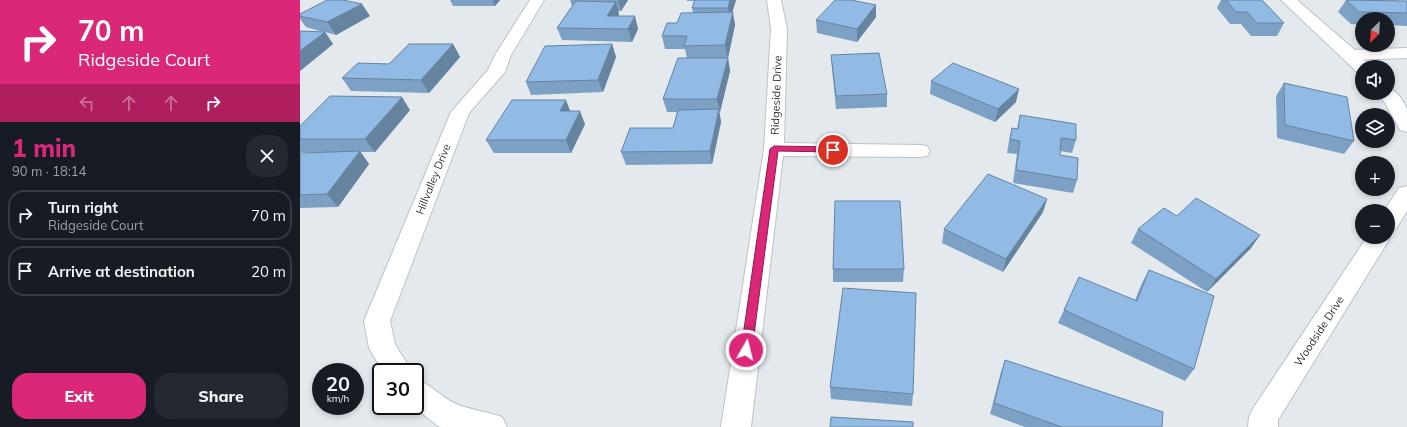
<!DOCTYPE html>
<html lang="en">
<head>
<meta charset="utf-8">
<style>
  :root { --surface:#171b24; --page:#242831; --text:#f1f3f6; --muted:#9ea1a6; --line:#363941; --accent:#db2777 }
  body { margin:0; font-family:Mulish,sans-serif; background:var(--page); color:var(--text); height:100vh; display:flex; flex-direction:column; font-size:15px; white-space:nowrap }
  * { box-sizing:border-box; margin:0 }
  p { font-size:13px; color:var(--muted) }
  .icon { flex:none; width:22px; height:22px; fill:none; stroke:currentColor; stroke-width:2; stroke-linecap:round; stroke-linejoin:round }
  .map { position:relative; flex:1; overflow:hidden }
  .side { display:flex; flex-direction:column; background:var(--surface); width:300px }
  .side>* { flex:none }
  .top-card { background:#db2777; color:#fff; overflow:hidden }
  .needle { width:26px; rotate:204deg }
  .fabs { position:absolute; left:1055px; top:12px; display:grid; gap:8px }
  .fabs a { display:grid; place-items:center; width:40px; height:40px; border-radius:50%; background:var(--surface); box-shadow:0 2px 6px #0003; font-size:20px }
  .speed { position:absolute; left:12px; top:363px; display:flex; gap:8px; font-size:20px; font-weight:700; text-align:center }
  .speed>* { display:grid; place-content:center; width:52px; height:52px; border-radius:50%; background:var(--surface); box-shadow:0 2px 6px #0003; line-height:1 }
  .speed small { font-size:10px; font-weight:400 }
  .speed .limit { border:2px solid #111; border-radius:6px; background:#fff; color:#111 }
  .pin { position:absolute; display:grid; place-items:center; width:34px; height:34px; color:#fff; margin:-17px; border:2px solid #fff; border-radius:50%; box-shadow:0 1px 4px #0007 }
  .me { position:absolute; width:44px; margin:-22px; rotate:8deg; stroke-linejoin:round; filter:drop-shadow(0 0 3px #0008) }
  .turn { display:flex; align-items:center; gap:14px; height:84px; padding:0 12px; font-size:18px }
  .turn .icon { width:52px; height:52px; stroke-width:2.5 }
  .turn b { display:block; font-size:28px; line-height:34px }
  .lanes { display:flex; align-items:center; height:38px; padding:0 12px; background:#0003; justify-content:center; gap:20px; direction:ltr }
  .lanes .off { opacity:.35 }
  .round { display:grid; place-items:center; flex:none; width:42px; height:42px; border-radius:16px; background:var(--page) }
  .summary { display:flex; align-items:center; justify-content:space-between; height:68px; padding:0 12px }
  h1 { font-size:24px; font-weight:800; line-height:30px; color:var(--accent) }
  .button { display:flex; gap:8px; margin-top:auto; padding:8px 12px }
  .button a { flex:1; height:46px; border-radius:16px; background:var(--accent); color:#fff; font-size:16px; font-weight:800; line-height:46px; text-align:center }
  .button a+a { background:var(--page); color:var(--text) }
  ul { padding:0; list-style:none }
  li { display:flex; align-items:center; gap:12px; height:50px; margin:0 8px 6px; padding:0 4px; border:2px solid var(--line); border-radius:16px }
  li div { flex:1 }
  li b { display:block; font-size:15px }
  li em { font-style:normal }
  main { display:flex; flex:1; min-height:0 }
  .map>svg:first-child { display:block }
  .lines { fill:none; stroke-linecap:round; stroke-linejoin:round }
  .minor-casing { stroke:#bec2c7; stroke-width:2 }
  .tertiary-casing { stroke:#bec2c7; stroke-width:2 }
  .minor { fill:#fff; fill-rule:evenodd }
  .tertiary { fill:#fff; fill-rule:evenodd }
  .wall { fill:#7da1c4 }
  .shaded-wall { fill:#6683a0 }
  .building { fill:#91bbe4; stroke:#6683a0 }
  .route { fill:#db2777; stroke:#8e194d }
  .labels { text-anchor:middle; stroke-width:3; stroke-linejoin:round; paint-order:stroke }
  .street-label { font-size:11px; fill:#323436; stroke:#fff }
</style>
</head>
<body>
<main>
<section class="side">
<div class="top-card">
<div class="turn"><svg class="icon" aria-label="right" viewBox="0 0 24 24"><path d="M7 20v-9h11M14 6l5 5-5 5"/></svg><div><b>70 m</b>Ridgeside Court</div></div>
<div class="lanes"><svg class="icon off" aria-label="left" viewBox="0 0 24 24"><path d="M17 20v-9H6M10 6l-5 5 5 5"/></svg><svg class="icon off" aria-label="ahead" viewBox="0 0 24 24"><path d="M12 20V5M6 11l6-6 6 6"/></svg><svg class="icon off" aria-label="ahead" viewBox="0 0 24 24"><path d="M12 20V5M6 11l6-6 6 6"/></svg><svg class="icon" aria-label="right" viewBox="0 0 24 24"><path d="M7 20v-9h11M14 6l5 5-5 5"/></svg></div>
</div>
<div class="summary"><div><h1>1 min</h1><p>90 m · 18:14</p></div><a class="round"><svg class="icon" aria-label="close" viewBox="0 0 24 24"><path d="M6 6l12 12M18 6L6 18"/></svg></a></div>
<ul>
<li><svg class="icon" aria-label="right" viewBox="0 0 24 24"><path d="M7 20v-9h11M14 6l5 5-5 5"/></svg><div><b>Turn right</b><p>Ridgeside Court</p></div><em>70 m</em></li>
<li><svg class="icon" aria-label="arrive" viewBox="0 0 24 24"><path d="M6 21V4h12l-3 4 3 4H6"/></svg><div><b>Arrive at destination</b></div><em>20 m</em></li>
</ul>
<div class="button"><a>Exit</a><a>Share</a></div>
</section>
<div class="map">
<svg width="1107" height="427" viewBox="0 0 1107 427">
  <rect width="100%" height="100%" fill="#e4e9ee"/>
  <g class="lines">
    <g class="minor-casing">
      <g id="minor">
        <polygon points="230,0 244,0 211,55 205,72 169,113 90,321 95,344 112,372 83,372 69,348 64,321 151,112 188,70 195,55"/>
        <polygon points="467,0 481,0 487,29 484,143 620,145 627,146 630,151 627,156 620,157 483,156 451,427 421,427 464,149 471,29"/>
        <polygon points="1107,48 1107,58 1050,60 1044,59 1042,55 1044,51 1050,50"/>
        <path d="M115,378C130,384 140,396 154,403C165,409 189,412 202,417L207,427H141L138,426L113,406H115Z"/>
      </g>
    </g>
    <g class="tertiary-casing">
      <g id="tertiary">
        <polygon points="981,0 997,0 1056,51 1070,67 1062,67 1062,72 1056,71"/>
        <path d="M1088,88C1096,90 1104,101 1107,109C1107,116 1107,125 1107,132L1100,130L1085,103L1077,93H1088Z"/>
        <polygon points="1107,186 1107,211 1096,229 1088,231 1088,211 1084,211 1099,188"/>
        <polygon points="1088,233 1090,237 1087,243 978,420 978,427 948,427 949,417 954,407 1067,237 1088,237"/>
      </g>
    </g>
    <use href="#minor" class="minor"/>
    <use href="#tertiary" class="tertiary"/>
  </g>
  <g class="wall">
    <polygon points="150,0 200,0 195,6 153,6"/>
    <polygon points="270,0 328,0 321,11 318,11 319,14 318,16 338,29 332,42 262,40 257,28 272,6"/>
    <polygon points="387,0 436,0 432,12 435,25 428,58 397,58 428,58 430,71 420,112 419,112 421,122 412,164 326,165 321,152 373,128 377,112 367,112 363,99 387,58 385,49 365,49 362,36 377,23 393,13 392,8 394,1 387,1"/>
    <polygon points="921,0 962,0 984,23 977,36 951,36 941,24 930,24 917,8"/>
    <polygon points="1046,0 1107,1 1107,26 1088,25 1088,19 1062,19 1062,25 1051,24 1038,12"/>
    <polygon points="576,5 576,17 557,42 517,33 516,20"/>
    <polygon points="0,14 70,16 36,35 25,32 33,44 0,71 0,31 23,32 6,27 0,19"/>
    <polygon points="153,44 160,57 129,93 51,91 42,78"/>
    <polygon points="312,44 316,57 303,92 231,95 226,82"/>
    <polygon points="531,55 587,94 587,107 536,109 532,68"/>
    <polygon points="631,81 716,102 695,122 630,94"/>
    <polygon points="984,83 1054,141 1044,154 977,138 976,96"/>
    <polygon points="110,110 75,152 60,152 69,164 38,207 0,208 0,153 39,152 0,152 0,126"/>
    <polygon points="270,111 285,124 271,153 194,153 186,140"/>
    <polygon points="720,115 776,140 772,153 760,151 760,155 777,180 773,193 713,183 717,154 707,153 709,141 712,128 717,129"/>
    <polygon points="747,199 743,212 703,272 642,243 644,229"/>
    <polygon points="877,216 960,235 951,248 907,292 831,243 838,229"/>
    <polygon points="533,269 604,269 603,282 533,282"/>
    <polygon points="849,270 894,369 885,381 758,323 764,310 835,300 842,283"/>
    <polygon points="705,360 862,427 725,427 690,414 701,372"/>
    <polygon points="530,387 613,394 612,406 531,399"/>
  </g>
  <g class="shaded-wall">
    <polygon points="193,0 200,0 195,6"/>
    <polygon points="318,0 328,0 321,11"/>
    <polygon points="430,0 436,0 430,20 428,8"/>
    <polygon points="316,2 319,14 311,28 307,16"/>
    <polygon points="62,4 70,16 36,35 27,22"/>
    <polygon points="576,5 576,17 557,42 557,29"/>
    <polygon points="433,12 435,25 428,58 425,45"/>
    <polygon points="335,16 338,29 332,42 328,29"/>
    <polygon points="25,32 33,44 0,71 0,51"/>
    <polygon points="153,44 160,57 129,93 121,80"/>
    <polygon points="312,44 316,57 303,92 298,80"/>
    <polygon points="428,58 430,71 420,112 417,99"/>
    <polygon points="719,89 716,102 695,122 698,109"/>
    <polygon points="102,97 110,110 75,152 65,139"/>
    <polygon points="266,100 271,113 260,111"/>
    <polygon points="419,109 421,122 412,164 410,151"/>
    <polygon points="280,111 285,124 271,153 266,140"/>
    <polygon points="60,151 69,164 38,207 27,194"/>
    <polygon points="747,199 743,212 703,272 706,259"/>
    <polygon points="960,235 951,248 907,292 916,279"/>
  </g>
  <g class="building">
    <polygon points="27,0 43,0 62,4 27,22 0,16 0,14"/>
    <polygon points="395,0 430,0 428,8 392,8"/>
    <polygon points="535,0 551,0 576,5 557,29 516,20"/>
    <polygon points="926,0 962,0 984,23 957,23 947,12 936,12"/>
    <polygon points="1046,0 1107,1 1107,13 1059,12"/>
    <polygon points="276,1 316,2 307,16 335,16 328,29 257,28"/>
    <polygon points="433,12 425,45 384,46 387,36 362,36 367,23 377,23 381,13"/>
    <polygon points="0,31 25,32 0,51"/>
    <polygon points="109,44 153,44 121,80 42,78 58,63 89,64"/>
    <polygon points="312,44 298,80 226,82 245,46"/>
    <polygon points="579,53 587,94 536,96 531,55"/>
    <polygon points="378,58 428,58 417,99 363,99"/>
    <polygon points="653,63 719,89 698,109 631,81"/>
    <polygon points="984,83 1047,97 1054,141 985,125"/>
    <polygon points="30,96 102,97 65,139 0,139 0,126"/>
    <polygon points="212,100 266,100 260,111 280,111 266,140 186,140"/>
    <polygon points="419,109 410,151 321,152 330,128 373,128 378,110"/>
    <polygon points="720,115 776,124 776,140 761,138 760,155 778,158 777,180 716,170 720,141 710,139 712,128 718,129"/>
    <polygon points="60,151 27,194 0,195 0,153"/>
    <polygon points="688,174 747,199 706,259 644,229"/>
    <polygon points="896,198 960,235 916,279 838,229 864,208 877,216"/>
    <polygon points="535,201 600,201 604,269 533,269"/>
    <polygon points="849,270 914,296 894,369 764,310 779,277 837,301"/>
    <polygon points="543,288 616,293 613,394 530,387"/>
    <polygon points="705,360 863,412 862,427 762,427 694,403"/>
    <polygon points="531,417 613,422 613,427 530,427"/>
  </g>
  <polygon class="route" points="474,146 533,147 537,150 533,152 478,151 452,350 450,353 446,355 442,353 441,350 470,149"/>
  <g class="labels">
    <g class="street-label">
      <text transform="translate(476 95) rotate(-88)" y="4">Ridgeside Drive</text>
      <text transform="translate(133 179) rotate(-68)" y="4">Hillvalley Drive</text>
      <text transform="translate(1019 331) rotate(-57)" y="4">Woodside Drive</text>
    </g>
  </g>
</svg>
<div class="fabs">
<a><svg class="needle" viewBox="-14 -14 28 28"><path d="M0-13l5 13h-10z" fill="#e53935"/><path d="M0 13l5-13h-10z" fill="#9ea1a6"/></svg></a>
<a><svg class="icon" aria-label="sound" viewBox="0 0 24 24"><path d="M4 9h4l5-4v14l-5-4H4zM17 9q2 3 0 6"/></svg></a>
<a><svg class="icon" aria-label="layers" viewBox="0 0 24 24"><path d="M12 4l9 5-9 5-9-5zM3 14l9 5 9-5"/></svg></a>
<a>+</a>
<a>−</a>
</div>
<div class="speed"><div>20<small>km/h</small></div><div class="limit">30</div></div>
<div class="pin" style="left:533px;top:150px;background:#d93025"><svg class="icon" aria-label="arrive" viewBox="0 0 24 24"><path d="M6 21V4h12l-3 4 3 4H6"/></svg></div>
<svg class="me" style="left:446px;top:350px" viewBox="-20 -20 40 40"><circle r="17" fill="#db2777" stroke="#fff" stroke-width="3"/><path d="M0-11L8 9 0 5-8 9z" fill="#fff"/></svg>
</div>
</main>
</body>
</html>
